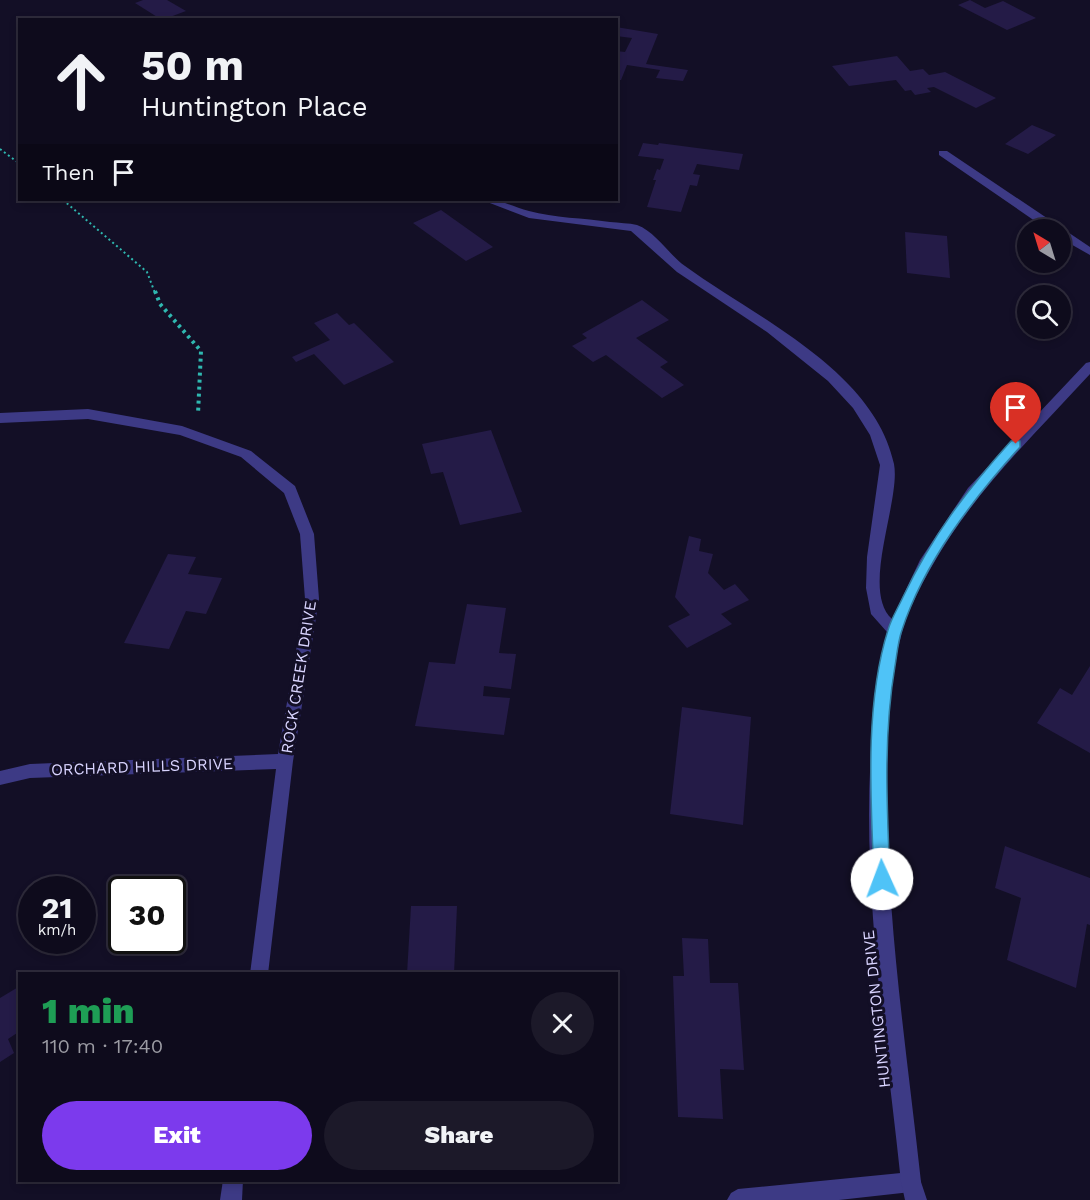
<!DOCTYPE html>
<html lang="en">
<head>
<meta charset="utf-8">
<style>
  :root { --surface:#0e0b1c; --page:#1c1929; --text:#f1f3f6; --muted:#9b9ba3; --line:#2e2b3b; --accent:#7c3aed }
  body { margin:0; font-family:"Work Sans",sans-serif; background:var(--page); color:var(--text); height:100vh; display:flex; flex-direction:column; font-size:22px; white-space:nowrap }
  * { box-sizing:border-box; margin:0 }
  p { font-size:20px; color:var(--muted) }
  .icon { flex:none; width:33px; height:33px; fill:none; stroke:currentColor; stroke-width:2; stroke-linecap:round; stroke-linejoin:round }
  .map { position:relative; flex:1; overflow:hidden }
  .panel { position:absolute; left:18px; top:972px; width:600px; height:210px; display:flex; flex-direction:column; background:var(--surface); border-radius:0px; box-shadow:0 3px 9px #0003,0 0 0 2px var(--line) }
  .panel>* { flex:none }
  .guide { position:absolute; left:18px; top:18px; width:600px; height:183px; border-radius:0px; box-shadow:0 3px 9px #0003,0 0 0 2px var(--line); background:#0e0b1c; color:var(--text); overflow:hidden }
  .needle { width:39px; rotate:322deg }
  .tools { position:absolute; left:1017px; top:219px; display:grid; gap:12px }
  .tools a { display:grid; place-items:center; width:54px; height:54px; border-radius:50%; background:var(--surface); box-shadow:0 3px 9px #0003,0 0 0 2px var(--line); font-size:30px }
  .speed { position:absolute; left:18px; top:876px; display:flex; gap:12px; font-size:30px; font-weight:700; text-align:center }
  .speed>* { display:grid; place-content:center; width:78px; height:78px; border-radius:50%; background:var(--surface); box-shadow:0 3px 9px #0003,0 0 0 2px var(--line); line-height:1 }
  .speed small { font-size:15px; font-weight:400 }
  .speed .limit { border:3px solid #111; border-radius:9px; background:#fff; color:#111 }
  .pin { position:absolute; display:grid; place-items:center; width:51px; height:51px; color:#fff; margin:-62px -26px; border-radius:50% 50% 50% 0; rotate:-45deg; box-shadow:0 0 6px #0007 }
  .pin .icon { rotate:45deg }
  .me { position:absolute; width:66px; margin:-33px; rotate:358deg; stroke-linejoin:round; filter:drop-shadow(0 0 4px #0008) }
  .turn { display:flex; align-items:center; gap:21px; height:126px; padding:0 24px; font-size:27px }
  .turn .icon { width:78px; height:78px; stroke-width:2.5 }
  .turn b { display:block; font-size:42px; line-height:51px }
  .then { display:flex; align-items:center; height:57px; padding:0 24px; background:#0003; gap:12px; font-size:22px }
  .round { display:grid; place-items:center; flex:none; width:63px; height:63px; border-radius:32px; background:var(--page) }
  .overview { display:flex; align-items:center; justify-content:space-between; height:102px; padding:0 24px }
  h1 { font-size:36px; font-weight:800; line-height:45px; color:#1e9e55 }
  .button { display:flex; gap:12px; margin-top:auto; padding:12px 24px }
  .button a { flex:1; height:69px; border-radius:36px; background:var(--accent); color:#fff; font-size:24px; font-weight:800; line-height:69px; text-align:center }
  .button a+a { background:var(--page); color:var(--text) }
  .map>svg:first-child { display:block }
  .building { fill:#241b47 }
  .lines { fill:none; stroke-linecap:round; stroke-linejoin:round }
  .path-far1 { stroke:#2fb8b0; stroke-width:2; stroke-dasharray:2 3; stroke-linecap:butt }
  .path { stroke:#2fb8b0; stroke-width:4; stroke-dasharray:3 4; stroke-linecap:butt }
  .service { fill:#3d3a85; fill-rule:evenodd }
  .minor { fill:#3d3a85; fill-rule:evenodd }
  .route { fill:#4fc3f7; stroke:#337fa1; stroke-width:1.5 }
  .labels { text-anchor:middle; stroke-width:6; stroke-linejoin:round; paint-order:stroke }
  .street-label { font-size:16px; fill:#d9d4ff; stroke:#130f26 }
</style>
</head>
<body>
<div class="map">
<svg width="1090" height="1200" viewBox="0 0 1090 1200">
  <rect width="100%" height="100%" fill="#130f26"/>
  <g class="building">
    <polygon points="143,0 167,0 186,11 162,20 135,3"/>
    <polygon points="970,0 985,8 1003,1 1036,18 1007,30 958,5"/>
    <polygon points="616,27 658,34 646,64 688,70 683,81 656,78 660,70 627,65 621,80 616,80 616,51 625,52 632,38 616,36"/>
    <polygon points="897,56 910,71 923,69 929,75 945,72 996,98 976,108 934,87 927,88 931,92 915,95 911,90 905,91 896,80 849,86 832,66"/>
    <polygon points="1032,125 1056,135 1028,154 1005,144"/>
    <polygon points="643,143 658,145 659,143 743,154 739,170 697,164 693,174 700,175 697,186 690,185 681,212 647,207 656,180 653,180 657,169 660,170 664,159 638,156"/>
    <polygon points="441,210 493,247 466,261 413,223"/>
    <polygon points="905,232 947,236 950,278 907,273"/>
    <polygon points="642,300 669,320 636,338 668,362 660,367 684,385 662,398 606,355 593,362 572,346 587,338 582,334"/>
    <polygon points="337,313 349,325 354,323 394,362 344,385 314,354 296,362 292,357 330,340 314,323"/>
    <polygon points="491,430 522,512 460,525 443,472 431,474 422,444"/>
    <polygon points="689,536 701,539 699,551 713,554 708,573 724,590 735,584 749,600 721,614 732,624 687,648 668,626 690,615 675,597"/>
    <polygon points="168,554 196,557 188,574 222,578 206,614 186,611 169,649 124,643"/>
    <polygon points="467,604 506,608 499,653 516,654 511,689 484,686 483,696 510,698 504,735 415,726 429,662 455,664"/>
    <polygon points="1090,666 1090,753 1037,723 1060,688 1072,695"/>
    <polygon points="682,707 751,717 743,825 670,814"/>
    <polygon points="1005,846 1090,878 1090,925 1087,924 1076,988 1007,960 1021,898 995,888"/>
    <polygon points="411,906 457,906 454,974 407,974"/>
    <polygon points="682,938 708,939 710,983 738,983 744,1070 720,1069 723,1119 678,1117 673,976 684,976"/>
    <polygon points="20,986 20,1031 8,1039 14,1053 0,1062 0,998"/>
  </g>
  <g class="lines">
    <g class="path-far1">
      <polyline points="0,149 20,164"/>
      <polyline points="63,200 147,272 155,293"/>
    </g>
    <polyline class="path" points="155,291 160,304 201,351 198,414"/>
    <polygon class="service" points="911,1172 918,1175 921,1182 918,1189 911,1192 839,1200 727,1200 731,1193 738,1189"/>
    <g class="minor">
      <polygon points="939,151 947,151 1090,247 1090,255 1060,238 1060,230 1048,230 939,155"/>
      <path d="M482,200C499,198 513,207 529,211C554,218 584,218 610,222C619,223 629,223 637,225C656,232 669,255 685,266C756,318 874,370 894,464C901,501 860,590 892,619L920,560L968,488L1086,363L1090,362V374C1034,435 973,493 932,566C921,585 908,610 902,632C888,684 887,740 887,794C887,924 907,1053 921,1182L927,1200H905L901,1182C882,1001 848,812 887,632L871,614L866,588L867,557L880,465L870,435L853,408L828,381L767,332L677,272L631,231L529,218Z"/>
      <polygon points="88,409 182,426 251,451 295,486 314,534 319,599 293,761 268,974 250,974 276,769 30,778 0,785 0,771 30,764 278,754 305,599 300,534 284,493 241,457 180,435 88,419 0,423 0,413"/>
      <polygon points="223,1180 243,1180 242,1200 220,1200"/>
    </g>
  </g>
  <path class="route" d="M1016,440L1020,441V447C973,499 924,562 902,630C898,641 897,654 895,666C883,736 887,808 890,879L888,885L882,887L876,885L874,879C871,801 864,706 888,630C891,619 898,608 903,597C932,536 966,491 1011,441Z"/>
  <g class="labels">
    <g class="street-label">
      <text transform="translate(298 677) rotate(-81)" y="6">ROCK CREEK DRIVE</text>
      <text transform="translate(142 766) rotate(-2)" y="6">ORCHARD HILLS DRIVE</text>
      <text transform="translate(876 1009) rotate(-96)" y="6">HUNTINGTON DRIVE</text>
    </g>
  </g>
</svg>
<div class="tools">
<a><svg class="needle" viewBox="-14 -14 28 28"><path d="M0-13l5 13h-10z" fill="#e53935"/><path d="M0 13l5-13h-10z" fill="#9b9ba3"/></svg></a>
<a><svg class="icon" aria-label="search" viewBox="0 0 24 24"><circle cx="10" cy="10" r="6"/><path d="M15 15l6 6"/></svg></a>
</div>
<div class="speed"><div>21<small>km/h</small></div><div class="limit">30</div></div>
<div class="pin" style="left:1016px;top:444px;background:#d93025"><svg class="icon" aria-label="arrive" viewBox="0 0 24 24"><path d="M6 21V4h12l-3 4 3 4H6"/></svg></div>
<svg class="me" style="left:882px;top:879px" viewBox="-20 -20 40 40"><circle r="19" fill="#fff"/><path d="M0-13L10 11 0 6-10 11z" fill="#4fc3f7"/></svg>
<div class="guide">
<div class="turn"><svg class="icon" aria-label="ahead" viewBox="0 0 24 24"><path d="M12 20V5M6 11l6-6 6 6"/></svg><div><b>50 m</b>Huntington Place</div></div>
<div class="then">Then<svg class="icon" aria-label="arrive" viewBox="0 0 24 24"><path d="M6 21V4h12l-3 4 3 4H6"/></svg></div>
</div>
<section class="panel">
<div class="overview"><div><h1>1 min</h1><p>110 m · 17:40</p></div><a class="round"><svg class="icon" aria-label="close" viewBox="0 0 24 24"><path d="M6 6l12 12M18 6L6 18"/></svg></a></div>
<div class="button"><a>Exit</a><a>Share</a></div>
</section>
</div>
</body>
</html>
